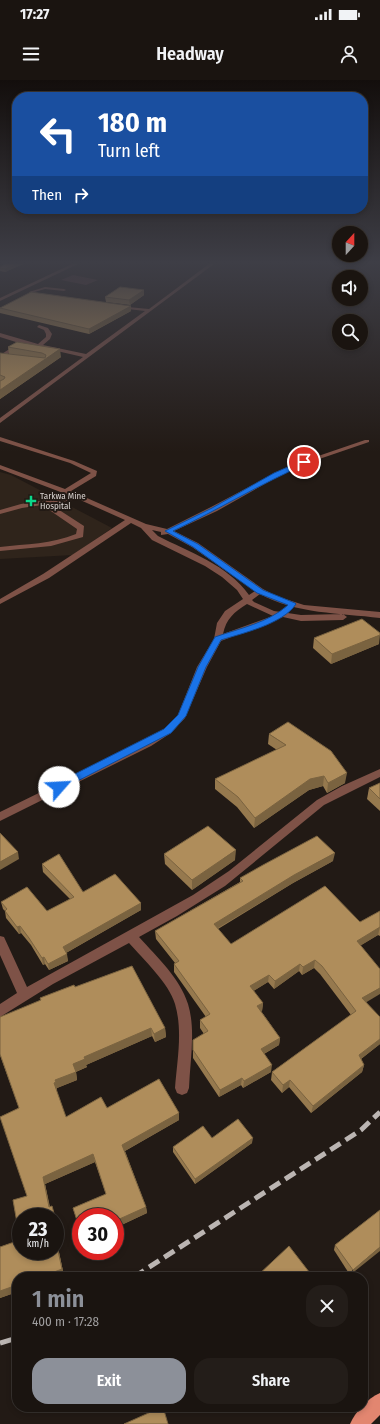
<!DOCTYPE html>
<html lang="en">
<head>
<meta charset="utf-8">
<style>
  :root { --surface:#1a1410; --page:#231d19; --text:#f1f3f6; --muted:#9f9e9f; --line:#383330; --accent:#8c9099 }
  body { margin:0; font-family:"Fira Sans Condensed",sans-serif; background:var(--page); color:var(--text); height:100vh; display:flex; flex-direction:column; font-size:15px; white-space:nowrap }
  * { box-sizing:border-box; margin:0 }
  p { font-size:13px; color:var(--muted) }
  .icon { flex:none; width:22px; height:22px; fill:none; stroke:currentColor; stroke-width:2; stroke-linecap:round; stroke-linejoin:round }
  .map { position:relative; flex:1; overflow:hidden }
  .details { position:absolute; left:12px; top:1192px; width:356px; height:140px; display:flex; flex-direction:column; background:var(--surface); border-radius:16px; box-shadow:0 2px 6px #0003,0 0 0 1px var(--line) }
  .details>* { flex:none }
  .guide { position:absolute; left:12px; top:12px; width:356px; height:122px; border-radius:16px; box-shadow:0 2px 6px #0003,0 0 0 1px var(--line); background:#1a4fa0; color:#fff; overflow:hidden }
  .needle { width:26px; rotate:21deg }
  .tools { position:absolute; left:332px; top:146px; display:grid; gap:8px }
  .tools a { display:grid; place-items:center; width:36px; height:36px; border-radius:50%; background:var(--surface); box-shadow:0 2px 6px #0003,0 0 0 1px var(--line); font-size:20px }
  .speed { position:absolute; left:12px; top:1128px; display:flex; gap:8px; font-size:20px; font-weight:700; text-align:center }
  .speed>* { display:grid; place-content:center; width:52px; height:52px; border-radius:50%; background:var(--surface); box-shadow:0 2px 6px #0003,0 0 0 1px var(--line); line-height:1 }
  .speed small { font-size:10px; font-weight:400 }
  .speed .limit { border:6px solid #d22; background:#fff; color:#111 }
  .pin { position:absolute; display:grid; place-items:center; width:34px; height:34px; color:#fff; margin:-17px; border:2px solid #fff; border-radius:50%; box-shadow:0 1px 4px #0007 }
  .me { position:absolute; width:44px; margin:-22px; rotate:64deg; stroke-linejoin:round; filter:drop-shadow(0 0 3px #0008) }
  .turn { display:flex; align-items:center; gap:14px; height:84px; padding:0 20px; font-size:18px }
  .turn .icon { width:52px; height:52px; stroke-width:2.5 }
  .turn b { display:block; font-size:28px; line-height:34px }
  .then { display:flex; align-items:center; height:38px; padding:0 20px; background:#0003; gap:8px; font-size:15px }
  .round { display:grid; place-items:center; flex:none; width:42px; height:42px; border-radius:16px; background:var(--page) }
  .overview { display:flex; align-items:center; justify-content:space-between; height:68px; padding:0 20px }
  h1 { font-size:24px; font-weight:600; line-height:30px; color:var(--accent) }
  .cta { display:flex; gap:8px; margin-top:auto; padding:8px 20px }
  .cta a { flex:1; height:46px; border-radius:16px; background:var(--accent); color:#fff; font-size:16px; font-weight:600; line-height:46px; text-align:center }
  .cta a+a { background:var(--page); color:var(--text) }
  .status { display:flex; justify-content:space-between; align-items:center; height:28px; padding:0 20px; background:var(--surface); direction:ltr }
  .status svg { height:11px; fill:currentColor }
  header { display:flex; justify-content:space-between; align-items:center; height:52px; padding:0 20px; background:var(--surface); font-size:18px; font-weight:600 }
  .map>svg:first-child { display:block }
  .built { fill:#2f241b }
  .green { fill:#5c383b }
  .lines { fill:none; stroke-linecap:round; stroke-linejoin:round }
  .minor { fill:#7e5247; fill-rule:evenodd }
  .major { fill:#e28670; fill-rule:evenodd }
  .rail { stroke:#bbb5b2; stroke-width:5; stroke-dasharray:12 6; stroke-linecap:butt }
  .wall { fill:#96794e }
  .shaded-wall { fill:#7a6340 }
  .building { fill:#af8d5b; stroke:#7a6340 }
  .route { fill:#1a73e8; stroke:#114b97 }
  .poi-dot { fill:#0bd98b; stroke:#221a15; stroke-width:1.5 }
  .labels { text-anchor:middle; stroke-width:4; stroke-linejoin:round; paint-order:stroke }
  .far-poi-label { font-size:9px; fill:#d7d1ce; stroke:#221a15; text-anchor:start }
</style>
</head>
<body>
<div class="status"><b>17:27</b><svg viewBox="0 0 49 12"><path d="M0 12V9h3v3zM5 12V6h3v6zM10 12V3h3v9zM15 12V0h3v12zM26 1h20v11H26zM47 4h2v5h-2z"/></svg></div>
<header><svg class="icon" aria-label="menu" viewBox="0 0 24 24"><path d="M4 6h16M4 12h16M4 18h16"/></svg>Headway<svg class="icon" aria-label="person" viewBox="0 0 24 24"><circle cx="12" cy="8" r="4"/><path d="M4 21q1-7 8-7t8 7"/></svg></header>
<div class="map">
<svg width="380" height="1344" viewBox="0 0 380 1344">
  <rect width="100%" height="100%" fill="#221a15"/>
  <polygon class="built" points="0,392 11,395 112,448 73,475 0,479"/>
  <polygon class="green" points="73,195 98,200 86,205 61,200"/>
  <g class="lines">
    <g class="minor">
      <polygon points="72,184 78,184 0,221 0,218"/>
      <polygon points="209,184 214,184 0,343 0,338 83,277 22,263 22,265 0,279 0,275 19,263 0,257 0,253 38,264 46,257 46,254 44,250 37,247 39,245 48,248 52,254 50,259 43,265 86,274 145,231 119,228 117,226 149,229"/>
      <polygon points="45,207 64,209 66,210 64,211 45,209 31,213 29,212"/>
      <path d="M0,357L74,381L97,391L96,396L71,411L146,444L167,449L211,427L289,386L365,360H369V362L293,388L217,431L174,451L198,463L263,509L276,516L304,525L380,532V538C340,533 296,534 260,514L252,520L254,522L274,531L301,535L343,534L347,537L343,540L301,541L283,537L221,561L207,587L185,638L171,653L151,666L0,741V732L143,662L165,649L178,635L197,587L214,559L217,543L225,531L243,519L237,510L222,497L205,486L152,460L141,448L131,443L49,498L0,524V519L43,494L125,440L78,419L50,424L84,446L83,457L51,466L0,471V467C26,464 52,464 76,454L77,449L42,425L22,428L0,434V430L21,424L71,416L0,389V385L65,409L91,393L70,383L0,361ZM152,450L161,452V455L168,454L192,467L255,511L249,515C228,485 189,472 158,456ZM247,524L273,536L223,554C226,539 234,532 247,524Z"/>
      <path d="M380,689V697L324,725L225,806L177,836L139,857C157,877 180,898 188,924C196,950 190,981 189,1008L187,1013L182,1015L177,1013L175,1008C177,981 183,951 175,924C169,903 143,879 129,863L53,904L0,937V924L17,913L0,875V856L4,857L27,907L193,815L229,791L317,720L342,706Z"/>
    </g>
    <path class="major" d="M380,1313V1335L371,1344H350C355,1332 368,1318 380,1313Z"/>
    <g class="rail">
      <polyline points="134,1197 361,1050 380,1032"/>
      <polyline points="0,1263 17,1258"/>
    </g>
  </g>
  <g class="wall">
    <polygon points="5,184 23,184 5,192 0,191 0,187"/>
    <polygon points="144,210 144,215 130,225 106,222 105,217"/>
    <polygon points="0,228 131,231 89,254 0,233"/>
    <polygon points="17,262 61,277 0,319 0,273 9,274 8,267"/>
    <polygon points="314,558 379,564 331,584 313,568"/>
    <polygon points="269,654 345,703 327,713 323,706 309,710 254,748 237,727 215,709 215,699 277,670 268,664"/>
    <polygon points="380,703 380,731 367,719 369,708"/>
    <polygon points="164,774 235,780 192,810 165,784"/>
    <polygon points="333,781 293,803 218,849 231,864 360,842 380,831 380,856 378,855 361,865 366,922 380,964 361,979 364,985 362,992 311,1033 289,1007 282,1013 271,1000 272,992 351,935 320,894 314,888 302,895 299,891 274,909 268,902 253,911 263,923 262,931 261,931 280,958 279,965 264,974 271,992 243,1008 241,1005 219,1017 193,978 193,970 204,954 200,948 200,940 206,937 174,892 174,884 175,883 156,859 155,851 240,802 240,798"/>
    <polygon points="42,784 83,812 141,823 141,830 66,873 68,881 49,890 45,884 43,885 31,865 21,853 19,854 6,838 5,831 3,829 1,822 47,831 70,819 43,792"/>
    <polygon points="132,886 165,948 166,957 155,962 152,956 86,985 87,987 76,992 77,1000 57,1008 57,1010 56,1011 66,1037 101,1017 107,1028 159,999 179,1033 179,1040 125,1071 146,1127 147,1133 115,1148 115,1137 81,1137 81,1154 73,1128 106,1114 95,1082 45,1104 50,1127 52,1126 54,1133 58,1150 55,1150 55,1137 21,1137 21,1171 55,1171 55,1153 64,1196 60,1197 17,1197 17,1212 0,1218 0,1167 20,1160 13,1120 27,1116 0,1037 19,1028 0,975 0,937 41,921 40,918 74,905 75,907"/>
    <polygon points="212,1058 252,1063 195,1104 173,1072 173,1067"/>
    <polygon points="380,1130 350,1195 334,1170 335,1165"/>
  </g>
  <g class="shaded-wall">
    <polygon points="17,184 23,184 5,192 5,189"/>
    <polygon points="144,210 144,215 130,225 129,220"/>
    <polygon points="131,226 131,231 89,254 89,249"/>
    <polygon points="60,269 61,277 0,319 0,310"/>
    <polygon points="380,555 379,564 331,584 332,574"/>
    <polygon points="347,693 345,703 327,713 328,703"/>
    <polygon points="324,696 323,706 309,710 254,748 255,738 310,699"/>
    <polygon points="236,770 235,780 192,810 192,800"/>
    <polygon points="18,772 19,779 0,790 0,782"/>
    <polygon points="335,773 333,781 293,803 213,851 214,844 294,795"/>
    <polygon points="141,823 141,830 64,874 63,867"/>
    <polygon points="20,846 21,853 19,854 17,847"/>
    <polygon points="380,847 378,855 355,869 357,861"/>
    <polygon points="67,874 68,881 49,890 48,884"/>
    <polygon points="44,877 45,884 43,885 42,878"/>
    <polygon points="315,880 314,888 302,895 303,887"/>
    <polygon points="300,884 299,891 274,909 275,901"/>
    <polygon points="269,895 268,902 249,914 250,906"/>
    <polygon points="380,908 380,914 360,926 362,918"/>
    <polygon points="263,923 262,931 257,934 257,926"/>
    <polygon points="151,948 152,956 86,985 87,987 75,992 73,984 84,977"/>
    <polygon points="165,948 166,957 155,962 154,954"/>
    <polygon points="280,958 279,965 260,976 261,969"/>
    <polygon points="380,959 380,964 357,982 359,975"/>
    <polygon points="272,985 271,992 243,1008 244,1001"/>
    <polygon points="364,985 362,992 311,1033 313,1026"/>
    <polygon points="76,992 77,1000 57,1008 57,1010 55,1011 54,1003 55,1000"/>
    <polygon points="242,998 241,1005 219,1017 220,1010"/>
    <polygon points="290,1000 289,1007 282,1013 283,1005"/>
    <polygon points="179,1033 179,1040 123,1072 122,1065"/>
    <polygon points="253,1058 252,1063 195,1104 195,1099"/>
    <polygon points="93,1074 95,1082 45,1104 51,1134 49,1127 43,1097"/>
    <polygon points="52,1126 54,1133 58,1150 55,1150 55,1137"/>
    <polygon points="146,1127 147,1133 115,1148 115,1141"/>
    <polygon points="55,1153 64,1196 60,1197 41,1197 55,1157"/>
    <polygon points="380,1167 380,1171 350,1195 353,1190"/>
    <polygon points="17,1205 17,1212 0,1218 0,1211"/>
  </g>
  <g class="building">
    <polygon points="5,184 17,184 5,189 0,188 0,187"/>
    <polygon points="120,207 144,210 129,220 105,217"/>
    <polygon points="31,212 131,226 89,249 0,228"/>
    <polygon points="17,262 60,269 0,310 0,301 4,299 5,297 0,295 0,273 45,278 46,275 42,273 8,267"/>
    <polygon points="362,539 380,553 380,555 332,574 314,558"/>
    <polygon points="288,642 331,671 347,693 328,703 324,696 310,699 255,738 238,717 215,699 286,665 269,654"/>
    <polygon points="380,703 380,719 369,708"/>
    <polygon points="208,746 236,770 192,800 164,774"/>
    <polygon points="0,753 18,772 0,782"/>
    <polygon points="317,756 335,773 294,795 214,844 231,864 325,806 360,842 380,831 380,847 357,861 380,889 380,908 362,918 380,937 380,959 359,975 364,985 313,1026 290,1000 283,1005 272,992 356,931 322,886 315,880 303,887 300,884 275,901 269,895 250,906 263,923 257,926 280,958 261,969 272,985 244,1001 242,998 220,1010 193,970 193,960 208,951 200,940 210,934 174,884 179,881 155,851 243,801 240,798 263,785"/>
    <polygon points="59,774 83,812 115,794 141,823 63,867 67,874 48,884 44,877 42,878 29,858 20,846 17,847 5,831 7,829 1,822 27,807 47,831 74,817 42,784"/>
    <polygon points="132,886 165,948 154,954 151,948 84,977 85,979 73,984 76,992 55,1000 56,1002 54,1003 66,1037 101,1017 107,1028 159,999 179,1033 122,1065 146,1127 115,1141 115,1137 81,1137 81,1153 73,1128 106,1114 93,1074 43,1097 49,1127 52,1126 55,1137 21,1137 21,1171 55,1171 55,1157 62,1189 41,1197 17,1197 17,1205 0,1211 0,1167 20,1160 13,1120 27,1116 0,1037 19,1028 0,974 0,937 41,920 40,918 74,905 75,907"/>
    <polygon points="238,1039 253,1058 195,1099 173,1067 203,1046 212,1058"/>
    <polygon points="380,1130 380,1167 353,1190 335,1165"/>
    <polygon points="289,1166 313,1197 256,1197"/>
    <polygon points="162,1327 163,1327 168,1344 124,1344"/>
  </g>
  <linearGradient id="sky" x2="0" y2="1"><stop stop-color="#130e0c"/><stop offset="0.49" stop-color="#3e3e46"/><stop offset="1" stop-color="#3e3e46" stop-opacity="0"/></linearGradient>
  <rect width="380" height="372" fill="url(#sky)"/>
  <path class="route" d="M304,380L307,382L306,384C260,404 218,430 173,451L198,464L263,510L295,523L296,524C283,544 243,553 221,560L206,587L186,636L171,653L62,709H55V704L164,649L178,635L198,587L215,557C240,548 268,543 288,525L257,513L193,467L165,451L212,428L274,393Z"/>
  <path class="poi-dot" d="M29 415h4v4h4v4h-4v4h-4v-4h-4v-4h4z"/>
  <g class="labels">
    <g class="far-poi-label">
      <text x="40" y="419">Tarkwa Mine<tspan x="40" dy="10">Hospital</tspan></text>
    </g>
  </g>
</svg>
<div class="tools">
<a><svg class="needle" viewBox="-14 -14 28 28"><path d="M0-13l5 13h-10z" fill="#e53935"/><path d="M0 13l5-13h-10z" fill="#9f9e9f"/></svg></a>
<a><svg class="icon" aria-label="sound" viewBox="0 0 24 24"><path d="M4 9h4l5-4v14l-5-4H4zM17 9q2 3 0 6"/></svg></a>
<a><svg class="icon" aria-label="search" viewBox="0 0 24 24"><circle cx="10" cy="10" r="6"/><path d="M15 15l6 6"/></svg></a>
</div>
<div class="speed"><div>23<small>km/h</small></div><div class="limit">30</div></div>
<div class="pin" style="left:304px;top:382px;background:#d93025"><svg class="icon" aria-label="arrive" viewBox="0 0 24 24"><path d="M6 21V4h12l-3 4 3 4H6"/></svg></div>
<svg class="me" style="left:59px;top:707px" viewBox="-20 -20 40 40"><circle r="19" fill="#fff"/><path d="M0-13L10 11 0 6-10 11z" fill="#1a73e8"/></svg>
<div class="guide">
<div class="turn"><svg class="icon" aria-label="left" viewBox="0 0 24 24"><path d="M17 20v-9H6M10 6l-5 5 5 5"/></svg><div><b>180 m</b>Turn left</div></div>
<div class="then">Then<svg class="icon" aria-label="right" viewBox="0 0 24 24"><path d="M7 20v-9h11M14 6l5 5-5 5"/></svg></div>
</div>
<section class="details">
<div class="overview"><div><h1>1 min</h1><p>400 m · 17:28</p></div><a class="round"><svg class="icon" aria-label="close" viewBox="0 0 24 24"><path d="M6 6l12 12M18 6L6 18"/></svg></a></div>
<div class="cta"><a>Exit</a><a>Share</a></div>
</section>
</div>
</body>
</html>
